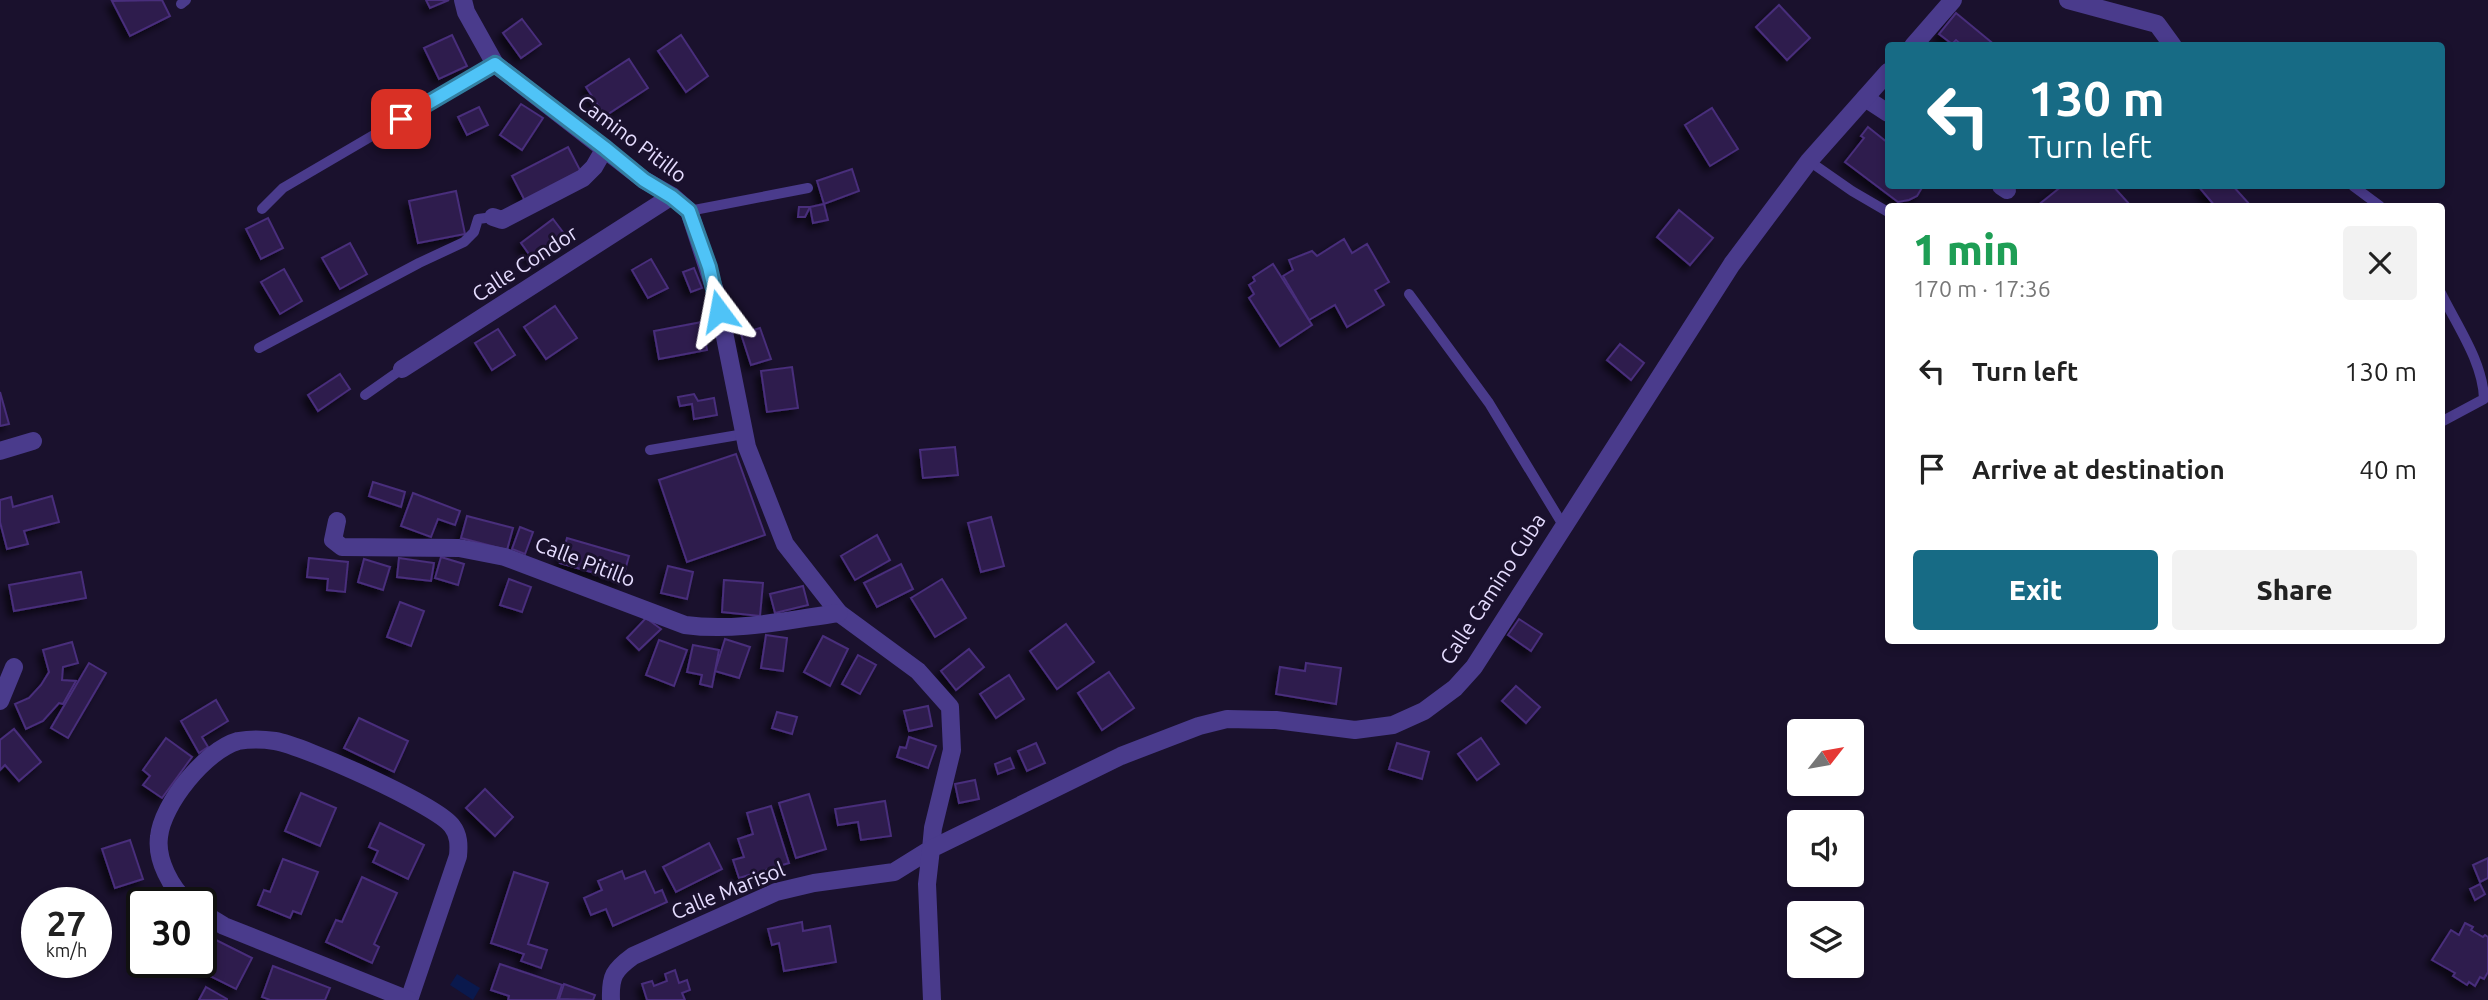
<!DOCTYPE html>
<html lang="en">
<head>
<meta charset="utf-8">
<style>
  :root { --surface:#fff; --page:#f2f2f2; --text:#222; --muted:#767676; --accent:#176b85 }
  body { margin:0; font-family:Ubuntu,sans-serif; background:var(--page); color:var(--text); height:100vh; display:flex; flex-direction:column; font-size:26px; white-space:nowrap }
  * { box-sizing:border-box; margin:0 }
  p { font-size:23px; color:var(--muted) }
  .icon { flex:none; width:38px; height:38px; fill:none; stroke:currentColor; stroke-width:2; stroke-linecap:round; stroke-linejoin:round }
  .map { position:relative; flex:1; overflow:hidden }
  .sheet { position:absolute; left:1885px; top:203px; width:560px; height:441px; display:flex; flex-direction:column; background:var(--surface); border-radius:7px; box-shadow:0 4px 10px #0003 }
  .sheet>* { flex:none }
  .guide { position:absolute; left:1885px; top:42px; width:560px; height:147px; border-radius:7px; box-shadow:0 4px 10px #0003; background:#176b85; color:#fff; overflow:hidden }
  .needle { width:46px; rotate:59deg }
  .fabs { position:absolute; left:1787px; top:719px; display:grid; gap:14px }
  .fabs a { display:grid; place-items:center; width:77px; height:77px; border-radius:7px; background:var(--surface); box-shadow:0 4px 10px #0003; font-size:35px }
  .speed { position:absolute; left:21px; top:887px; display:flex; gap:14px; font-size:35px; font-weight:700; text-align:center }
  .speed>* { display:grid; place-content:center; width:91px; height:91px; border-radius:50%; background:var(--surface); box-shadow:0 4px 10px #0003; line-height:1 }
  .speed small { font-size:18px; font-weight:400 }
  .speed .limit { border:4px solid #111; border-radius:10px; background:#fff; color:#111 }
  .pin { position:absolute; display:grid; place-items:center; width:60px; height:60px; color:#fff; margin:-30px; border-radius:14px; box-shadow:0 4px 10px #0006 }
  .me { position:absolute; width:77px; margin:-38px; rotate:347deg; stroke-linejoin:round; filter:drop-shadow(0 0 5px #0008) }
  .turn { display:flex; align-items:center; gap:24px; height:147px; padding:0 28px; font-size:32px }
  .turn .icon { width:91px; height:91px; stroke-width:2.5 }
  .turn b { display:block; font-size:49px; line-height:60px }
  .round { display:grid; place-items:center; flex:none; width:74px; height:74px; border-radius:7px; background:var(--page) }
  .overview { display:flex; align-items:center; justify-content:space-between; height:119px; padding:0 28px }
  h1 { font-size:42px; font-weight:800; line-height:52px; color:#1e9e55 }
  .primary-button { display:flex; gap:14px; margin-top:auto; padding:14px 28px }
  .primary-button a { flex:1; height:80px; border-radius:7px; background:var(--accent); color:#fff; font-size:28px; font-weight:800; line-height:80px; text-align:center }
  .primary-button a+a { background:var(--page); color:var(--text) }
  ul { padding:0; list-style:none }
  li { display:flex; align-items:center; gap:21px; height:98px; padding:0 28px }
  li div { flex:1 }
  li b { display:block; font-size:26px }
  li em { font-style:normal }
  .map>svg:first-child { display:block }
  .water { fill:#0a194d }
  .building { fill:#2e1d4e; stroke:#482e7b; stroke-width:2; filter:url(#shadow) }
  .lines { fill:none; stroke-linecap:round; stroke-linejoin:round }
  .lane { stroke:#4a3b8c; stroke-width:10 }
  .street { stroke:#4a3b8c; stroke-width:18 }
  .route-casing { stroke:#337fa1; stroke-width:18 }
  .route { stroke:#4fc3f7; stroke-width:12 }
  .labels { text-anchor:middle; stroke-width:6; stroke-linejoin:round; paint-order:stroke }
  .street-label { font-size:21px; fill:#e6ddff; stroke:#1a112d }
</style>
</head>
<body>
<div class="map">
<svg width="2488" height="1000" viewBox="0 0 2488 1000">
  <defs>
    <filter id="shadow"><feDropShadow dx="-5" dy="5" stdDeviation="3.5" flood-color="#0009"/></filter>
  </defs>
  <rect width="100%" height="100%" fill="#1a112d"/>
  <polygon class="water" points="457,974 480,988 473,1000 450,985"/>
  <g class="building">
    <polygon points="162,0 170,16 130,36 112,1"/>
    <polygon points="426,0 449,0 430,8"/>
    <polygon points="1779,5 1810,38 1787,60 1756,27"/>
    <polygon points="1956,13 1996,46 1963,46 1956,40 1952,44 1939,34"/>
    <polygon points="522,19 541,44 521,58 503,33"/>
    <polygon points="452,35 467,66 439,79 424,48"/>
    <polygon points="681,35 708,76 686,92 658,51"/>
    <polygon points="629,59 648,88 605,116 586,87"/>
    <polygon points="521,104 543,118 522,150 500,135"/>
    <polygon points="479,107 488,125 467,135 458,117"/>
    <polygon points="1712,108 1738,149 1710,166 1685,125"/>
    <polygon points="1868,127 1888,143 1888,186 1923,186 1917,196 1909,200 1898,202 1845,162 1864,138 1861,136"/>
    <polygon points="568,147 581,172 525,201 512,176"/>
    <polygon points="852,169 859,191 824,204 817,181"/>
    <polygon points="2062,186 2113,186 2131,206 2037,206"/>
    <polygon points="2198,186 2233,186 2251,206 2215,206"/>
    <polygon points="456,191 465,234 418,243 409,201"/>
    <polygon points="824,204 828,220 813,223 810,207"/>
    <polygon points="799,207 810,207 805,217 798,217"/>
    <polygon points="1679,210 1713,238 1690,265 1657,237"/>
    <polygon points="268,218 283,248 261,259 246,229"/>
    <polygon points="553,219 569,240 536,264 521,243"/>
    <polygon points="1344,239 1352,253 1367,244 1389,282 1375,290 1384,305 1347,327 1335,305 1309,320 1283,276 1293,270 1289,260 1312,251 1317,256"/>
    <polygon points="350,243 367,274 340,289 322,258"/>
    <polygon points="651,259 668,288 648,298 632,270"/>
    <polygon points="1273,264 1312,325 1280,346 1249,298 1254,294 1249,285 1255,281 1253,277"/>
    <polygon points="694,268 702,288 691,292 683,272"/>
    <polygon points="284,269 302,301 280,314 261,282"/>
    <polygon points="555,306 577,338 546,359 524,327"/>
    <polygon points="702,322 707,350 659,359 654,331"/>
    <polygon points="760,328 771,359 751,365 741,334"/>
    <polygon points="498,329 515,355 492,370 475,343"/>
    <polygon points="1620,344 1644,363 1631,380 1607,360"/>
    <polygon points="792,367 798,408 767,412 761,371"/>
    <polygon points="340,374 350,389 318,411 308,395"/>
    <polygon points="0,392 9,424 0,426"/>
    <polygon points="694,394 698,401 714,398 717,415 694,419 692,404 680,406 678,397"/>
    <polygon points="955,447 958,475 923,478 920,450"/>
    <polygon points="736,454 765,535 687,562 659,480"/>
    <polygon points="373,482 405,492 401,507 369,496"/>
    <polygon points="413,493 460,511 455,525 438,519 431,537 401,526"/>
    <polygon points="52,496 59,522 24,531 28,544 7,549 0,522 0,500 11,497 13,507"/>
    <polygon points="467,516 513,528 507,550 461,538"/>
    <polygon points="991,517 1004,566 981,572 968,523"/>
    <polygon points="520,527 533,532 525,554 512,549"/>
    <polygon points="877,535 890,560 855,580 841,556"/>
    <polygon points="567,538 629,556 622,581 560,563"/>
    <polygon points="441,557 464,564 458,585 435,578"/>
    <polygon points="309,558 348,562 345,592 327,590 328,579 307,577"/>
    <polygon points="399,558 434,563 431,581 397,577"/>
    <polygon points="364,559 390,567 383,590 358,582"/>
    <polygon points="901,564 913,589 877,607 864,583"/>
    <polygon points="668,566 693,572 687,599 661,593"/>
    <polygon points="81,572 86,598 14,611 9,585"/>
    <polygon points="509,579 531,587 522,612 500,605"/>
    <polygon points="942,579 966,618 935,637 911,598"/>
    <polygon points="724,580 763,583 760,616 722,612"/>
    <polygon points="803,586 808,605 775,613 770,594"/>
    <polygon points="400,602 424,611 411,646 387,637"/>
    <polygon points="646,618 661,629 639,650 627,638"/>
    <polygon points="1519,619 1542,634 1531,651 1508,635"/>
    <polygon points="1066,624 1094,662 1057,689 1030,651"/>
    <polygon points="766,635 787,638 783,671 761,668"/>
    <polygon points="823,636 848,649 830,686 804,672"/>
    <polygon points="725,639 750,647 739,678 715,671"/>
    <polygon points="659,640 687,650 674,686 646,675"/>
    <polygon points="72,642 78,663 63,667 62,680 76,681 63,704 59,703 43,721 26,729 15,704 29,698 41,685 49,672 43,650"/>
    <polygon points="693,645 719,650 712,687 700,684 702,675 687,672"/>
    <polygon points="969,649 984,667 956,690 941,671"/>
    <polygon points="858,655 876,665 860,694 842,684"/>
    <polygon points="89,663 106,673 68,738 51,728"/>
    <polygon points="1306,663 1341,668 1336,704 1276,694 1280,667 1305,671"/>
    <polygon points="1109,672 1134,708 1102,730 1078,693"/>
    <polygon points="1009,675 1024,699 996,718 980,694"/>
    <polygon points="1516,686 1540,707 1526,723 1502,701"/>
    <polygon points="216,700 228,721 202,737 208,747 199,753 181,721"/>
    <polygon points="928,706 932,726 909,731 904,711"/>
    <polygon points="777,712 797,717 792,734 772,728"/>
    <polygon points="359,718 408,741 394,772 344,748"/>
    <polygon points="14,729 41,762 19,781 5,765 0,770 0,740"/>
    <polygon points="909,737 936,746 928,768 897,757 900,747 906,748"/>
    <polygon points="166,738 192,757 162,798 143,785 150,776 143,770"/>
    <polygon points="1481,738 1499,764 1477,780 1458,754"/>
    <polygon points="1036,743 1045,763 1027,771 1018,751"/>
    <polygon points="1397,743 1429,752 1422,779 1389,769"/>
    <polygon points="1010,758 1014,768 998,774 995,764"/>
    <polygon points="975,780 979,799 959,803 955,784"/>
    <polygon points="485,789 513,817 495,836 466,808"/>
    <polygon points="301,793 336,808 320,846 285,831"/>
    <polygon points="809,794 826,849 796,858 779,803"/>
    <polygon points="885,801 891,836 861,840 858,822 838,825 835,809"/>
    <polygon points="771,806 789,863 739,878 733,860 744,857 738,839 753,834 747,813"/>
    <polygon points="380,823 424,845 408,879 373,862 378,851 369,847"/>
    <polygon points="130,840 143,879 115,888 102,849"/>
    <polygon points="709,843 722,869 676,892 663,867"/>
    <polygon points="2488,858 2488,878 2480,882 2473,865"/>
    <polygon points="283,859 318,872 301,914 293,911 290,918 258,905 264,890 270,892"/>
    <polygon points="622,871 625,879 645,871 655,893 662,890 667,902 613,926 606,909 591,915 584,898 602,890 598,881"/>
    <polygon points="514,872 548,883 528,944 547,950 541,968 521,961 524,954 491,943"/>
    <polygon points="362,877 397,893 374,944 379,947 372,963 326,942 336,920 342,922"/>
    <polygon points="2480,884 2485,894 2475,900 2470,889"/>
    <polygon points="802,922 803,931 830,926 836,962 784,971 779,943 772,945 768,929"/>
    <polygon points="2465,923 2473,927 2471,930 2483,937 2485,935 2488,937 2488,972 2484,979 2480,977 2475,986 2469,982 2467,985 2453,976 2455,973 2432,960 2451,930 2459,935"/>
    <polygon points="210,937 252,958 236,989 194,968 197,962 201,962 201,955"/>
    <polygon points="500,964 562,985 557,1000 508,1000 509,996 491,990"/>
    <polygon points="273,966 330,988 325,1000 270,1000 262,997"/>
    <polygon points="675,970 679,983 687,980 690,990 682,993 685,1000 647,1000 642,984 652,981 654,986 667,981 665,974"/>
    <polygon points="564,984 595,995 593,1000 559,999"/>
    <polygon points="206,987 227,999 227,1000 199,1000"/>
  </g>
  <g class="lines">
    <g class="lane">
      <polyline points="181,4 186,0"/>
      <polyline points="1809,161 1852,191 1888,212"/>
      <polyline points="2353,186 2380,206"/>
      <polyline points="262,209 283,188 495,64"/>
      <polyline points="689,211 808,188"/>
      <path d="M2441,293C2457,326 2483,362 2484,399L2441,422"/>
      <polyline points="1409,294 1489,403 1563,525"/>
      <polyline points="259,348 419,263 464,242 474,232 478,219 493,217"/>
      <polyline points="365,395 402,369"/>
      <polyline points="650,450 744,434"/>
    </g>
    <g class="street">
      <path d="M463,0L466,12L495,64L644,180L672,196L689,211L717,297L747,447L785,544L839,613L918,671L950,707L952,750L933,828L931,849L894,872L814,883L776,892L633,956C614,970 610,976 611,1000"/>
      <polyline points="2068,0 2157,24 2173,46"/>
      <polyline points="1913,46 1953,0"/>
      <polyline points="1865,98 1888,113"/>
      <polyline points="2001,186 2007,190"/>
      <polyline points="493,217 502,220 583,178 594,167 605,148"/>
      <polyline points="402,369 672,196"/>
      <polyline points="0,451 33,441"/>
      <path d="M337,521L333,540L342,547L459,548L505,557L685,625C736,632 788,620 839,613"/>
      <polyline points="0,701 14,667"/>
      <path d="M188,903C171,888 156,860 159,837C162,804 206,750 238,741C249,739 263,739 275,741C302,745 437,805 452,826C459,835 459,845 458,856L409,1000"/>
      <polyline points="201,912 224,926 409,1000"/>
      <polyline points="932,1000 927,884 931,849 1121,756 1199,726 1227,719 1276,720 1355,730 1393,725 1424,711 1455,688 1474,667 1732,264 1809,161 1888,72"/>
    </g>
  </g>
  <g class="lines">
    <g class="route-casing">
      <polyline id="route" points="401,119 495,64 605,148 644,180 672,197 689,211 709,267 719,311"/>
    </g>
    <use href="#route" class="route"/>
  </g>
  <g class="labels">
    <g class="street-label">
      <text transform="translate(632 139) rotate(37)" y="7">Camino Pitillo</text>
      <text transform="translate(525 264) rotate(-33)" y="7">Calle Condor</text>
      <text transform="translate(585 562) rotate(21)" y="7">Calle Pitillo</text>
      <text transform="translate(1493 589) rotate(-57)" y="7">Calle Camino Cuba</text>
      <text transform="translate(728 891) rotate(-22)" y="7">Calle Marisol</text>
    </g>
  </g>
</svg>
<div class="fabs">
<a><svg class="needle" viewBox="-14 -14 28 28"><path d="M0-13l5 13h-10z" fill="#e53935"/><path d="M0 13l5-13h-10z" fill="#767676"/></svg></a>
<a><svg class="icon" aria-label="sound" viewBox="0 0 24 24"><path d="M4 9h4l5-4v14l-5-4H4zM17 9q2 3 0 6"/></svg></a>
<a><svg class="icon" aria-label="layers" viewBox="0 0 24 24"><path d="M12 4l9 5-9 5-9-5zM3 14l9 5 9-5"/></svg></a>
</div>
<div class="speed"><div>27<small>km/h</small></div><div class="limit">30</div></div>
<div class="pin" style="left:401px;top:119px;background:#d93025"><svg class="icon" aria-label="arrive" viewBox="0 0 24 24"><path d="M6 21V4h12l-3 4 3 4H6"/></svg></div>
<svg class="me" style="left:719px;top:311px" viewBox="-20 -20 40 40"><path d="M0-17L14 15 0 8-14 15z" fill="#4fc3f7" stroke="#fff" stroke-width="4"/></svg>
<div class="guide">
<div class="turn"><svg class="icon" aria-label="left" viewBox="0 0 24 24"><path d="M17 20v-9H6M10 6l-5 5 5 5"/></svg><div><b>130 m</b>Turn left</div></div>
</div>
<section class="sheet">
<div class="overview"><div><h1>1 min</h1><p>170 m · 17:36</p></div><a class="round"><svg class="icon" aria-label="close" viewBox="0 0 24 24"><path d="M6 6l12 12M18 6L6 18"/></svg></a></div>
<ul>
<li><svg class="icon" aria-label="left" viewBox="0 0 24 24"><path d="M17 20v-9H6M10 6l-5 5 5 5"/></svg><div><b>Turn left</b></div><em>130 m</em></li>
<li><svg class="icon" aria-label="arrive" viewBox="0 0 24 24"><path d="M6 21V4h12l-3 4 3 4H6"/></svg><div><b>Arrive at destination</b></div><em>40 m</em></li>
</ul>
<div class="primary-button"><a>Exit</a><a>Share</a></div>
</section>
</div>
</body>
</html>
